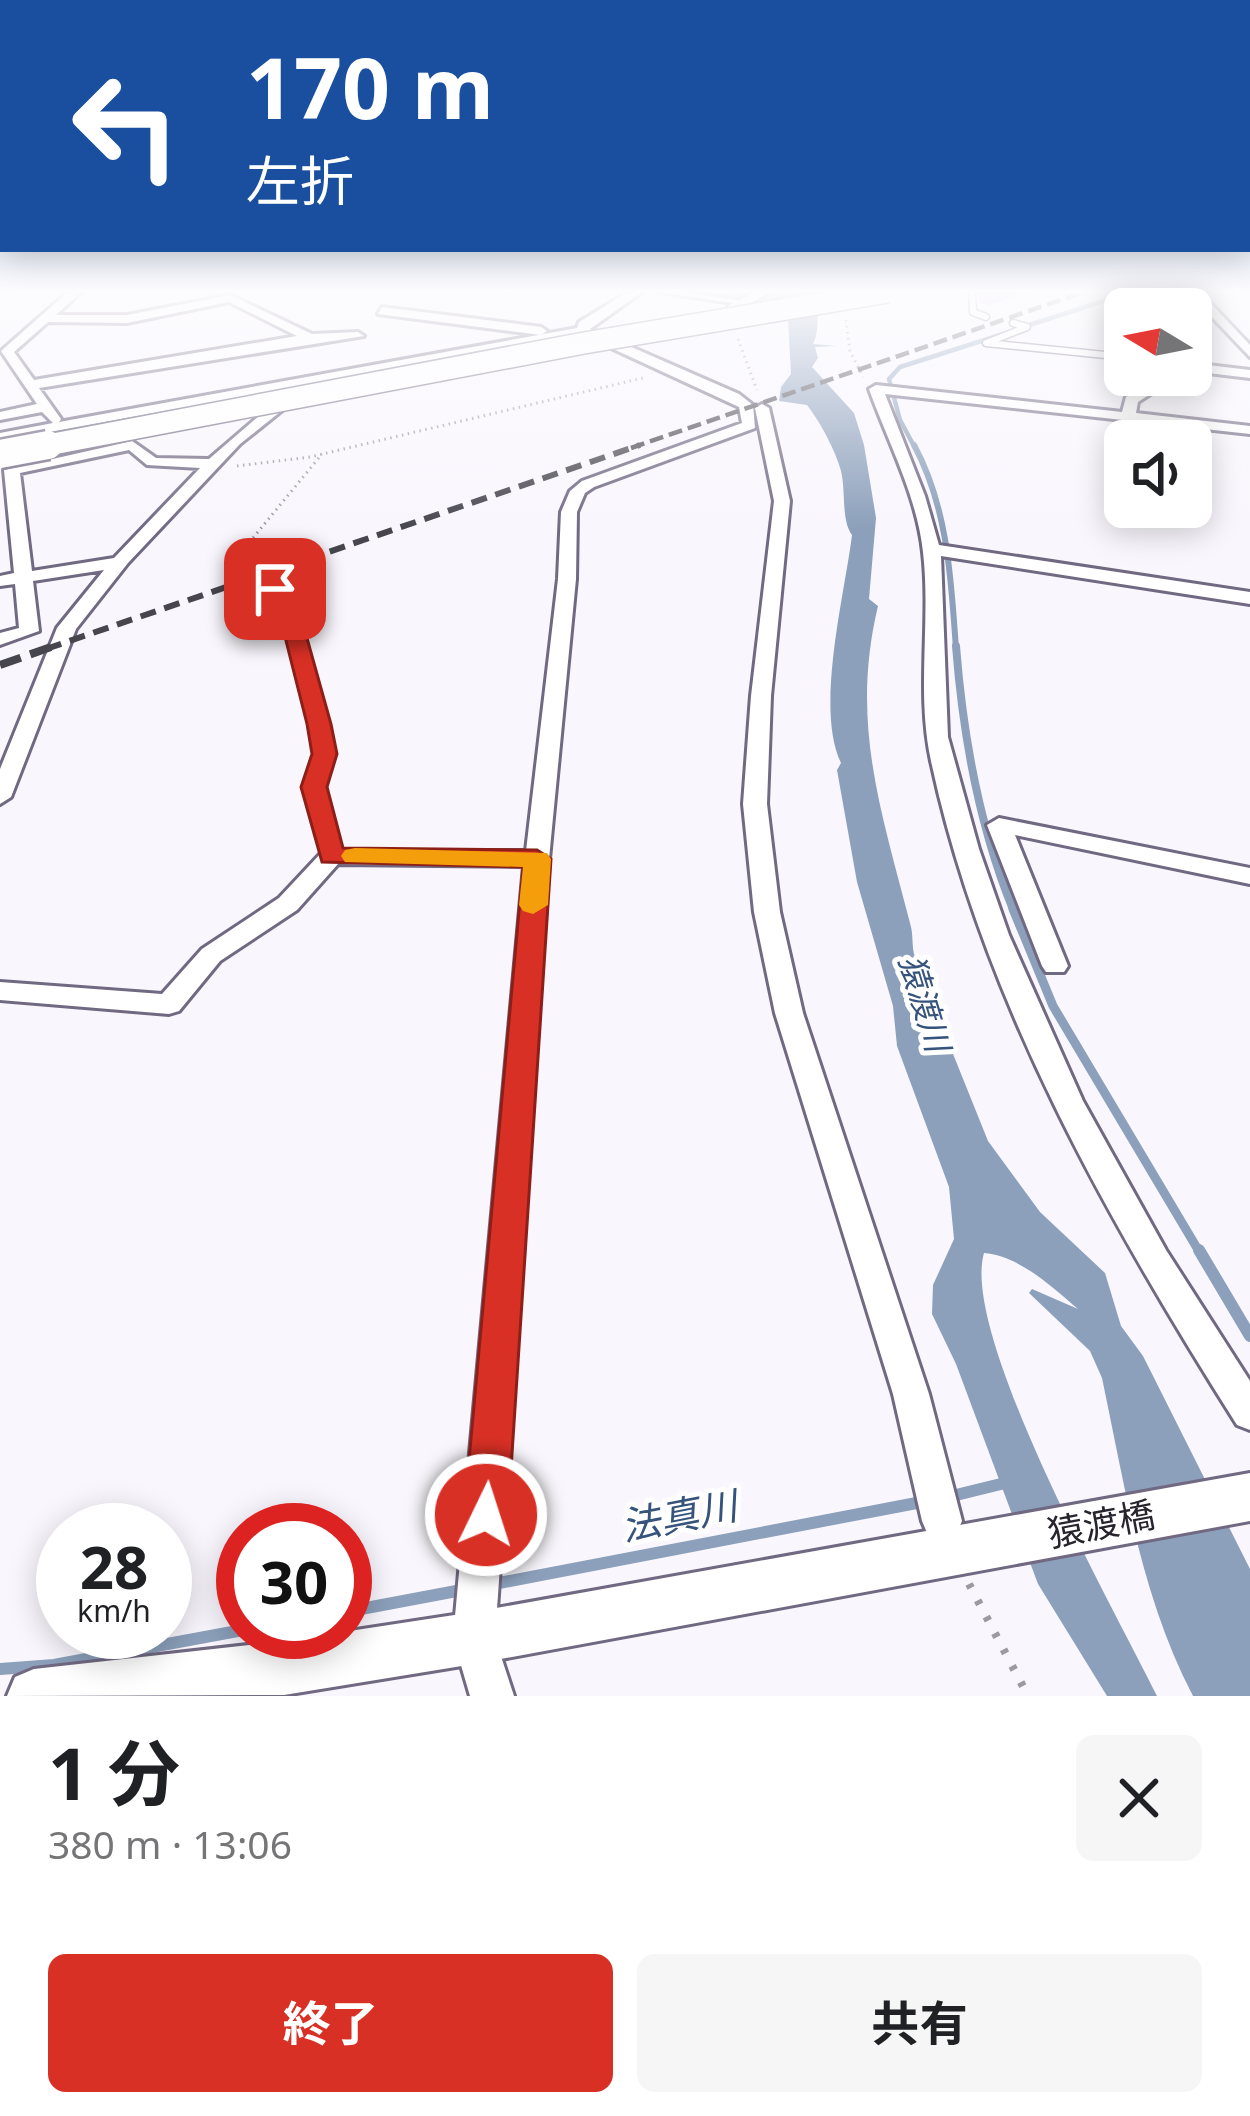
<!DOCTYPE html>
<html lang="ja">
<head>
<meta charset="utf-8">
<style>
  :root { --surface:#fff; --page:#f6f6f6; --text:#202124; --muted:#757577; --accent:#d93025 }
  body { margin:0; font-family:"Noto Sans","Noto Sans JP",sans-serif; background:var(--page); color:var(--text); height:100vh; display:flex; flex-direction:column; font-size:45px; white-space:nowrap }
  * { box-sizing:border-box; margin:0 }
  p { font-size:39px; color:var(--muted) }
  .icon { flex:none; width:66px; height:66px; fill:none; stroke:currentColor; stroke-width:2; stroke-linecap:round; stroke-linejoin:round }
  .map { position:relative; height:1696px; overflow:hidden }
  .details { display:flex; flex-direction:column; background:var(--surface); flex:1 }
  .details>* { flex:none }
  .top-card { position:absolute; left:0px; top:0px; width:1251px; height:252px; box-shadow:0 6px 30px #0003; background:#1a4fa0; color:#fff; overflow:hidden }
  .needle { width:78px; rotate:280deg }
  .tools { position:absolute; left:1104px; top:288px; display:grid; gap:24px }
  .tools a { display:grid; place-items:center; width:108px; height:108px; border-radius:18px; background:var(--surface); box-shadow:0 6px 30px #0003; font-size:60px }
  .speed { position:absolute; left:36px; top:1503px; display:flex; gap:24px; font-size:60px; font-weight:700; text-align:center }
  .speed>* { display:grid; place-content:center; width:156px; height:156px; border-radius:50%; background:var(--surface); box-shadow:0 6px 30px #0003; line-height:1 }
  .speed small { font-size:30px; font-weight:400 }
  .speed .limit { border:18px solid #d22; background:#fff; color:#111 }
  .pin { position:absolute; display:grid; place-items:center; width:102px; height:102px; color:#fff; margin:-51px; border-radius:24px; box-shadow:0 6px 18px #0006 }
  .me { position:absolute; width:132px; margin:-66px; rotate:4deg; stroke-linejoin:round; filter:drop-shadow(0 0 9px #0008) }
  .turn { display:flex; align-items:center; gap:42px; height:252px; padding:0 48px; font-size:54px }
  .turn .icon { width:156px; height:156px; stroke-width:2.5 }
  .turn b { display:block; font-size:84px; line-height:102px }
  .round { display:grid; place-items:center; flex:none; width:126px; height:126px; border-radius:18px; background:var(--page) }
  .head { display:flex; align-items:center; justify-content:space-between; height:204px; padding:0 48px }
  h1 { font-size:72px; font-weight:700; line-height:90px }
  .primary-button { display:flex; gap:24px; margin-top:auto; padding:24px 48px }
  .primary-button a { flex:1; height:138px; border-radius:18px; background:var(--accent); color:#fff; font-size:48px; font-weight:700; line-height:138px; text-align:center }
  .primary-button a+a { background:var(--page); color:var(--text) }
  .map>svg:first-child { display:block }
  .water { fill:#8ca0bb }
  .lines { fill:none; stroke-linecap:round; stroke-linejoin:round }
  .stream-far4 { stroke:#8ca0bb; stroke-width:4.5 }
  .stream-far3 { stroke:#8ca0bb; stroke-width:6 }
  .stream-far2 { stroke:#8ca0bb; stroke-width:8 }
  .stream-far1 { stroke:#8ca0bb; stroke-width:9 }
  .stream { stroke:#8ca0bb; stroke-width:12 }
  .river { fill:#8ca0bb; fill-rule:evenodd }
  .building { fill:#ccc1e2 }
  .service-far2-casing { stroke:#716982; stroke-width:9 }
  .service-far1-casing { stroke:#716982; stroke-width:14 }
  .service-casing { stroke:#716982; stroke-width:16 }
  .pedestrian-casing { stroke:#716982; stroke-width:6 }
  .minor-casing { stroke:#716982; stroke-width:6 }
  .tertiary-casing { stroke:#716982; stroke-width:6 }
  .path-far1 { stroke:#9c9aa1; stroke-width:3; stroke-dasharray:1.5 4.5; stroke-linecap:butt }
  .path { stroke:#9c9aa1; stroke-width:8; stroke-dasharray:4.5 14; stroke-linecap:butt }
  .service-far2 { stroke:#fff; stroke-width:6 }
  .service-far1 { stroke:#fff; stroke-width:9 }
  .service { stroke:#fff; stroke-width:10 }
  .pedestrian { fill:#fff; fill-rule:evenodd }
  .minor { fill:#fff; fill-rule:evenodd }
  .tertiary { fill:#fff; fill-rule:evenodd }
  .rail-far2 { stroke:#47454e; stroke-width:4.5; stroke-dasharray:14 6; stroke-linecap:butt }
  .rail-far1 { stroke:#47454e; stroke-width:6; stroke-dasharray:16 9; stroke-linecap:butt }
  .rail { stroke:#47454e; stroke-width:8; stroke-dasharray:22 10; stroke-linecap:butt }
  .trunk-bridge-far1-casing { stroke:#716982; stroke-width:24; stroke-linecap:butt }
  .trunk-bridge-casing { stroke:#716982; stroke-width:33; stroke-linecap:butt }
  .trunk-bridge-far1 { stroke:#fff; stroke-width:21 }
  .trunk-bridge { stroke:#fff; stroke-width:28 }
  .route { fill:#d93025; stroke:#8d1f18; stroke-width:3 }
  .slow { fill:#f59e0b }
  .labels { text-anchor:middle; stroke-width:10; stroke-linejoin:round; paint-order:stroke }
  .water-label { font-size:33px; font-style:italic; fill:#36537c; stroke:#fff }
  .near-street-label { font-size:36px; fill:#27242e; stroke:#fff }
  .near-water-label { font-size:39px; font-style:italic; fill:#36537c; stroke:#fff }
</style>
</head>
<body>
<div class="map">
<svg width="1250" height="1696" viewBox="0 0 1250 1696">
  <rect width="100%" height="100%" fill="#f9f7fd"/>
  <path class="water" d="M787,292H822C814,311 821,329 813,344L837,346L815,347L818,358L812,367L854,413L864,445L876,518L869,599L878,606C850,723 881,810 911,927C913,935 912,945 914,954C917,962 925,969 928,978C935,997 929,1012 943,1029L988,1141L1040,1212L1105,1273L1121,1326L1143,1356L1250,1569V1696H1193C1141,1596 1125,1487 1102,1378L1090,1351L1029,1293L1032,1289L1078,1309C1052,1287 1020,1256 984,1253C960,1335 1115,1611 1157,1696H1107L1038,1584L956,1364L932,1314L933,1285L954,1239L949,1187L897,1046L893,1006L857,882L837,770L841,763C815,709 844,598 852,535C841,520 846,492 841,471C835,450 821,423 807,405L779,401L781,387L791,374L788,319L792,303L772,300Z"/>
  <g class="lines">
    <g class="stream-far4">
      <polyline points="1020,328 1132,292"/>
      <polyline points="915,448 900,420 889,379 900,367 1000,335"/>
    </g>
    <path class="stream-far3" d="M914,445C948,508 951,579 956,649"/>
    <path class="stream-far2" d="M956,646C963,737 979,827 1014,912"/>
    <polyline class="stream-far1" points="1013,909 1053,1006 1200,1253"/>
    <g class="stream">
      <polyline points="1199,1250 1250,1336"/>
      <polyline points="948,1497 1009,1482"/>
      <polyline points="494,1584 927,1501"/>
      <polyline points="345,1612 467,1589"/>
      <polyline points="0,1669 54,1665 243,1630"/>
    </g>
    <path class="river" d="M700,292C732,291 791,283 816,303L805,310L711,298Z"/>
  </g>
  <polygon class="building" points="975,292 1026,292 990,305 979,303"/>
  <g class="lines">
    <g class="service-far2-casing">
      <g id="service-far2">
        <polyline points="972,292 973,312 986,317"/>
        <polyline points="1013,323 1027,327 986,343 1125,357"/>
      </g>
    </g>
    <g class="service-far1-casing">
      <polyline id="service-far1" points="275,588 289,613 299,649"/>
    </g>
    <g class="service-casing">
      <polyline id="service" points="298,646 324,754 314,786 332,856"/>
    </g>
    <g class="pedestrian-casing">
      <polygon id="pedestrian" points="660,292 683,292 750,302 746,305"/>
    </g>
    <g class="minor-casing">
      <g id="minor">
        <path d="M68,292H81L56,315H127L230,295L312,334L358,332L364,336L39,388L61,419L59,422L577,328L579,322L628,292H642L590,329L739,394L753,405L755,428L594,487L585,493L577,512L576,579L549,859L495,1638L514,1696H470L453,1638L524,866L338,864L297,910L220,961L179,1011L169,1014L0,1000V982L162,994L202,949L279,898L323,851H526L558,579L561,512L570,491L582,481L742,423L739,407L583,335L282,390L285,408L240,444L128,563L76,629L11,797L0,804V769L57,628L104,570L33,581L39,631L0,645V633L19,628L15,584L0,586V576L14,573L4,470L132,441L156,458L209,459L273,404L269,392L0,441V433L53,423L42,412L0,420V412L37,404L1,351ZM229,302L297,336L34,380L14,352L48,322L127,323ZM129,450L147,465L200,468L114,558L32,571L20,473Z"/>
        <polygon points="755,292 769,292 738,311 734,326 726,326 728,306"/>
        <polygon points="1188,292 1200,292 1250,345 1250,357"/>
        <polygon points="382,307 541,327 547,331 541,335 378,314"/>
        <polygon points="1191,363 1250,370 1250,378 1191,371"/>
        <path d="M1157,375H1171L1169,382L1138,402L1136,413L1250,426V434L885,394L925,496L939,545L1250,592V604L941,556L948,737L979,849L1009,935L1083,1101L1166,1250L1250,1381V1430L1237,1425C1108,1221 982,999 931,761C916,692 931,622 923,552C917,496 888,442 869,389L876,385L1122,412L1126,397L1156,380Z"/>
        <polygon points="762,404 769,408 790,501 771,696 767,804 780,912 803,1013 929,1394 962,1521 956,1535 942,1541 928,1535 922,1521 893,1394 775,1013 754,912 743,804 751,696 774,501 755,408"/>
        <polygon points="999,818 1250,868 1250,884 1015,835 1068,966 1064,972 1046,972 1042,966 987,825"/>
      </g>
    </g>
    <g class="tertiary-casing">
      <polygon id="tertiary" points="1250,1473 1250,1521 474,1664 284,1695 7,1696 15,1677 34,1669 284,1641 474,1612"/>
    </g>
    <g class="path-far1">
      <polyline points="846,320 850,351 863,377"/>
      <polyline points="738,339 757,390"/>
      <polyline points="237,466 310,457 647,377"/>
      <polyline points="234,561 322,454"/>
    </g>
    <polyline class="path" points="969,1584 1028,1696"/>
    <use href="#service-far2" class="service-far2"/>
    <use href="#service-far1" class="service-far1"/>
    <use href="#service" class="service"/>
    <use href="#pedestrian" class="pedestrian"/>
    <use href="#minor" class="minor"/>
    <use href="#tertiary" class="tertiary"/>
    <polyline class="rail-far2" points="631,448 1084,292"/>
    <polyline class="rail-far1" points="46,649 640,445"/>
    <polyline class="rail" points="0,665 54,646"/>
    <g class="trunk-bridge-far1-casing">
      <polyline id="trunk-bridge-far1" points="32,448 584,343 888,292"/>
    </g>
    <g class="trunk-bridge-casing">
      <polyline id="trunk-bridge" points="0,454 48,445"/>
    </g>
    <use href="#trunk-bridge-far1" class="trunk-bridge-far1"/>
    <use href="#trunk-bridge" class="trunk-bridge"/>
  </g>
  <linearGradient id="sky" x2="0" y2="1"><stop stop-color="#83acd6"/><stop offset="0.55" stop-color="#fcfbfe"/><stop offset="1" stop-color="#fcfbfe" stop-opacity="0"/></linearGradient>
  <rect width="1250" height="529" fill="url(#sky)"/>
  <polygon class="route" points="275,582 282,584 300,613 331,724 337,754 327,787 343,848 537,850 551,859 508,1515 501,1531 486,1537 470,1531 464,1515 523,867 322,862 301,787 312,754 307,724 279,613 264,589"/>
  <polygon class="slow" points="355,848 547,853 551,859 548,905 533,914 523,911 519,905 523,867 345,862 341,856 345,850"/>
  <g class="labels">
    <g class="water-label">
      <text transform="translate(925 1003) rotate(73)" y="12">猿渡川</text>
    </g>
    <g class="near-street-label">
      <text transform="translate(1101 1524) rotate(-11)" y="13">猿渡橋</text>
    </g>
    <g class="near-water-label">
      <text transform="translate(679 1516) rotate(-11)" y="14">法真川</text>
    </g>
  </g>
</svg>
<div class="tools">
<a><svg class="needle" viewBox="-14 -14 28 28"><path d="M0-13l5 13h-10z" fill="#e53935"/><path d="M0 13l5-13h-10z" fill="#757577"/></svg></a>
<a><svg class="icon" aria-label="sound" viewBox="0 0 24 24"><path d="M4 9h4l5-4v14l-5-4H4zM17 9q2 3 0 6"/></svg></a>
</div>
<div class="speed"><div>28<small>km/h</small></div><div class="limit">30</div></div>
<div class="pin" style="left:275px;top:589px;background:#d93025"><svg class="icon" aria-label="arrive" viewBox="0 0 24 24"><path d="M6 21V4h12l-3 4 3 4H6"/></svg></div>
<svg class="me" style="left:486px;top:1515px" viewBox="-20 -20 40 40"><circle r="17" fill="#d93025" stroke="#fff" stroke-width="3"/><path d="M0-11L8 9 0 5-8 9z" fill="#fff"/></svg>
<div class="top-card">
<div class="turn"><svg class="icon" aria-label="left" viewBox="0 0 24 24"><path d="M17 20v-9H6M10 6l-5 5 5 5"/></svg><div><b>170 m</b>左折</div></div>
</div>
</div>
<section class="details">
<div class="head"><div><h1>1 分</h1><p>380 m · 13:06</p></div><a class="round"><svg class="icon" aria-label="close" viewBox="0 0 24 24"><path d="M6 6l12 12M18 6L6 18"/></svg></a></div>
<div class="primary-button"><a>終了</a><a>共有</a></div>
</section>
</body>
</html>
